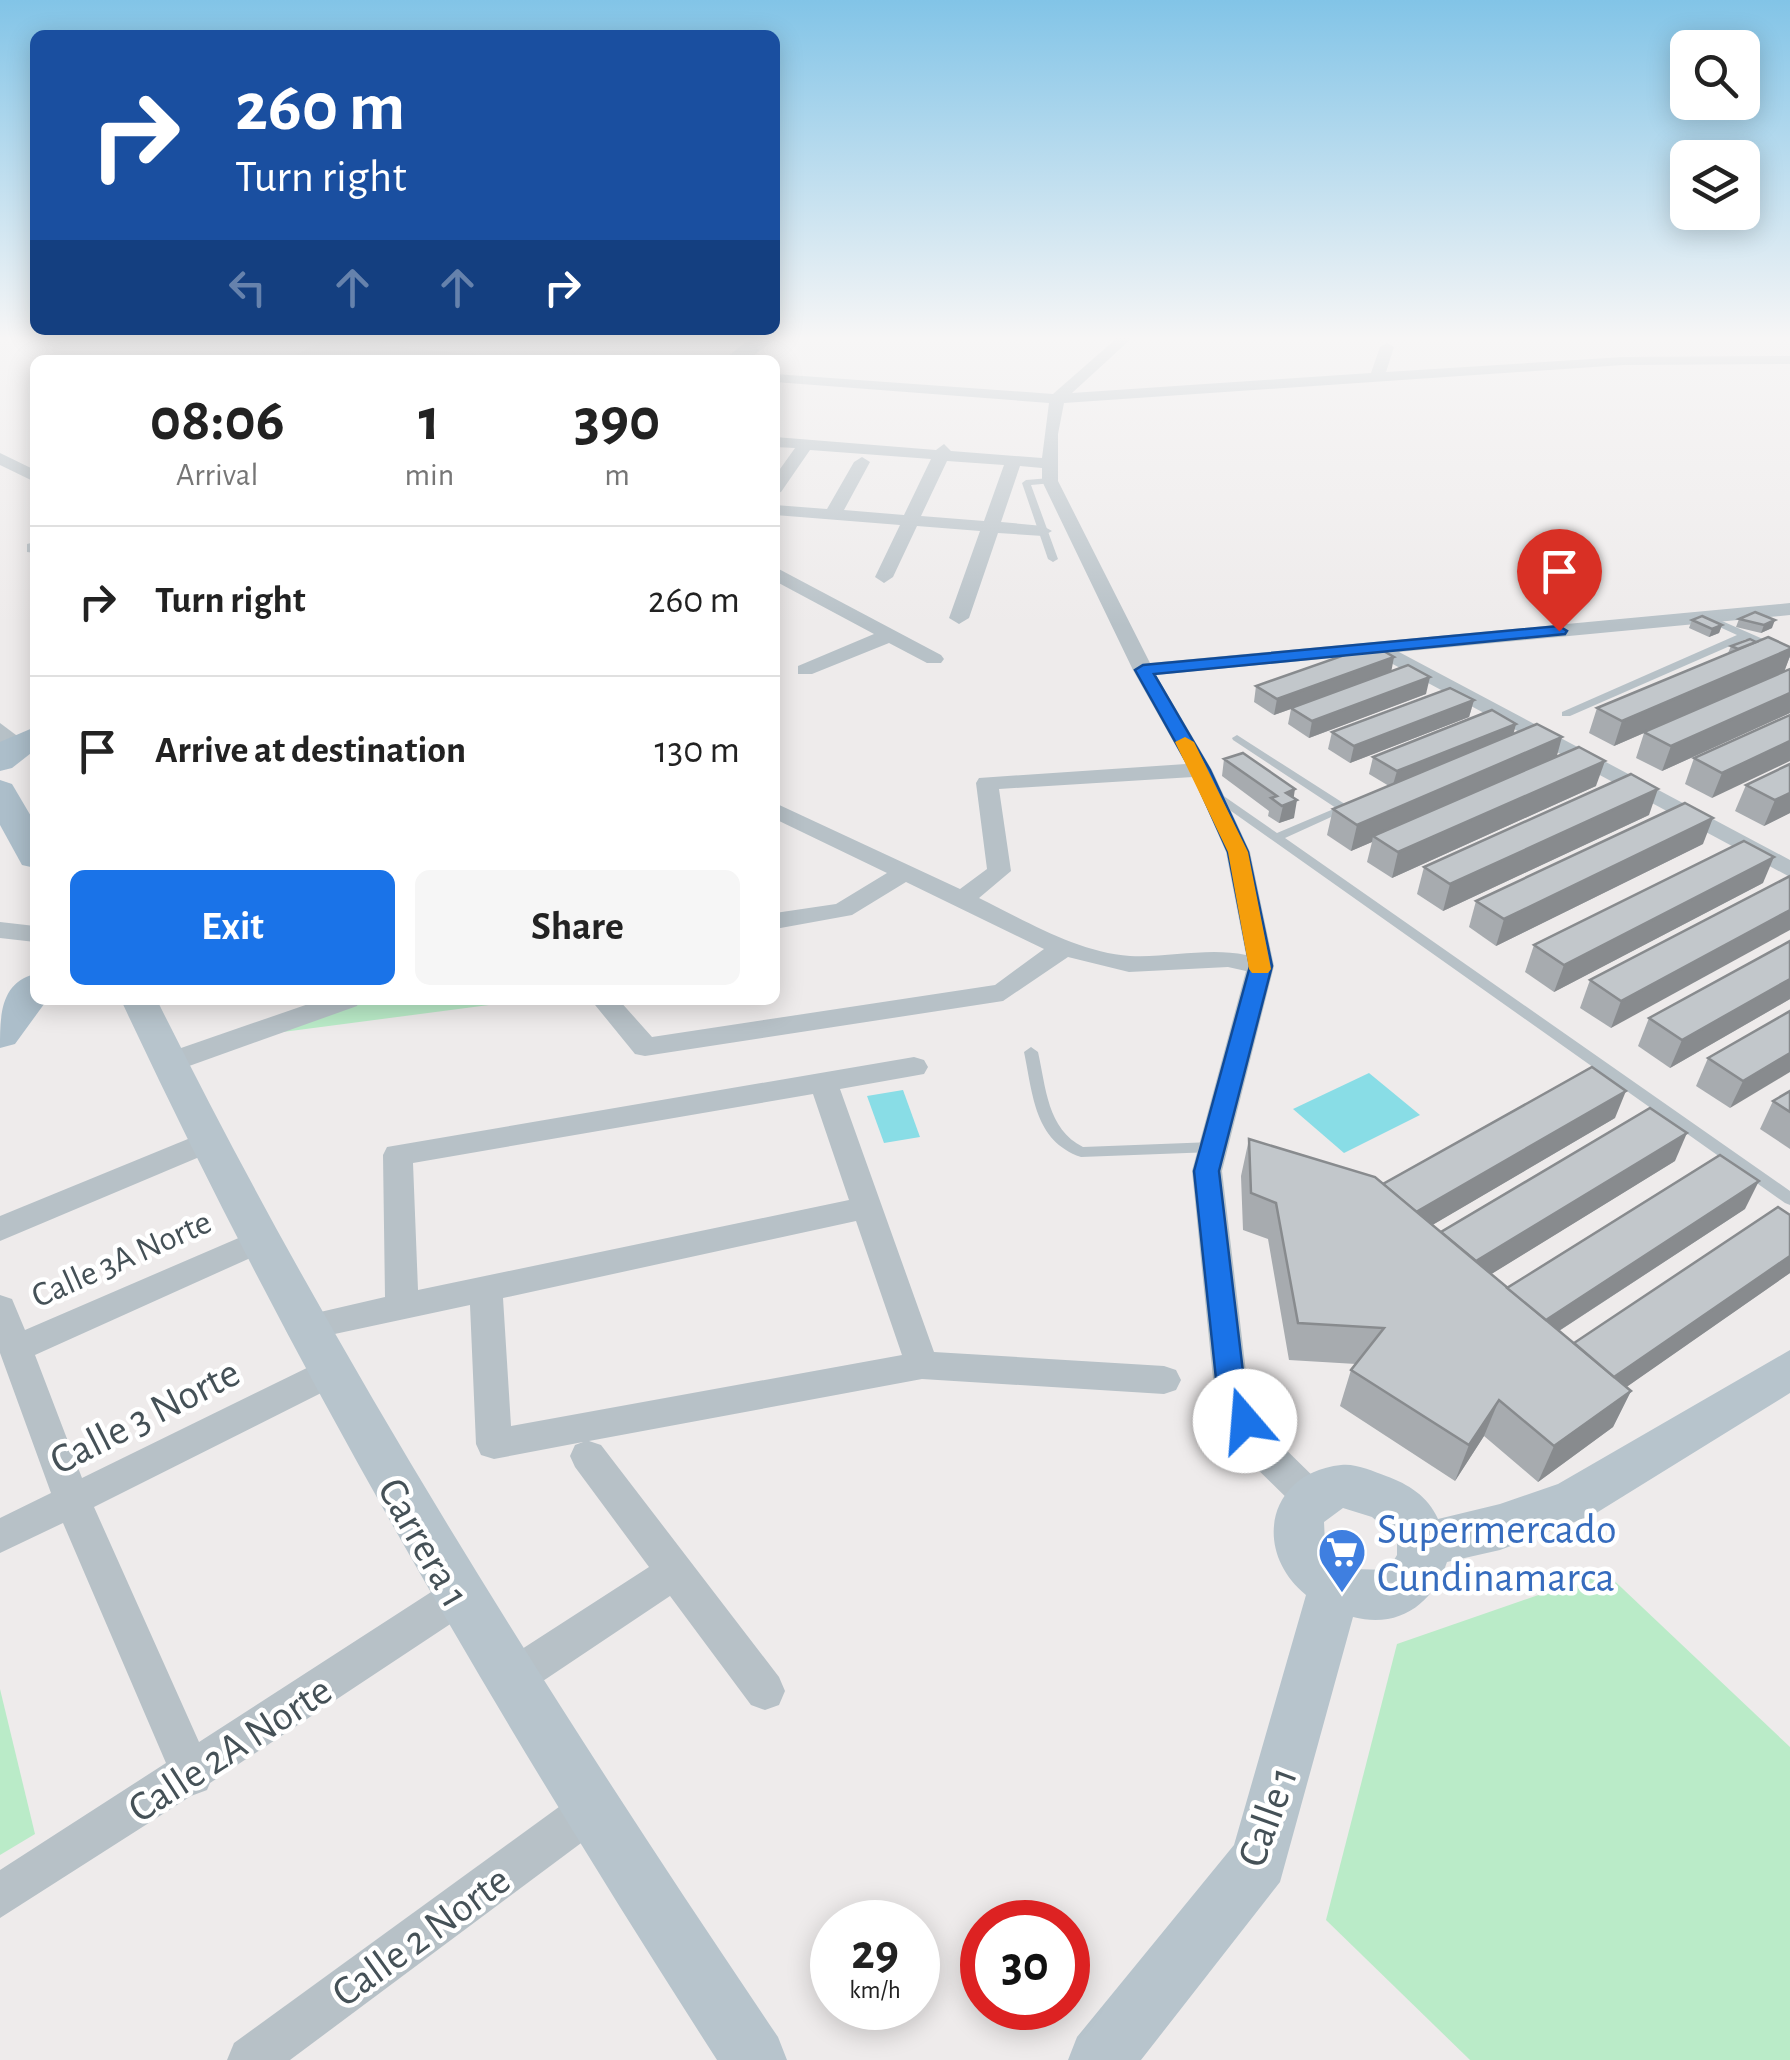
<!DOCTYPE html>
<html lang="en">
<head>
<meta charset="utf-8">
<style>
  :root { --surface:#fff; --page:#f6f6f6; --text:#222; --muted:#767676; --line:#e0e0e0; --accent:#1a73e8 }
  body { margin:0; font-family:"Alegreya Sans",sans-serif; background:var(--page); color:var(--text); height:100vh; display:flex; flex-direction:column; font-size:38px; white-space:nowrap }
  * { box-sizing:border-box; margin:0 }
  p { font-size:32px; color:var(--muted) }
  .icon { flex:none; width:55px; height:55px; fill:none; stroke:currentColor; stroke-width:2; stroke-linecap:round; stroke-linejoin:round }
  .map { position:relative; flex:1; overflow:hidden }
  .sheet { position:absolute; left:30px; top:355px; width:750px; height:650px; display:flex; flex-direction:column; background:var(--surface); border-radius:15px; box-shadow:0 5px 25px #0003 }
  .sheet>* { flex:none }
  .guide { position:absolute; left:30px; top:30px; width:750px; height:305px; border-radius:15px; box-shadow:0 5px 25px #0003; background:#1a4fa0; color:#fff; overflow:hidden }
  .tools { position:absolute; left:1670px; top:30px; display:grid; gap:20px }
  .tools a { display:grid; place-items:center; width:90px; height:90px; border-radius:15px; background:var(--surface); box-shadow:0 5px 25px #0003; font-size:50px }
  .speed { position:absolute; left:810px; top:1900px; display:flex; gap:20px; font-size:50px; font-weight:700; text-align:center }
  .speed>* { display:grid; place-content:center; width:130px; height:130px; border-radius:50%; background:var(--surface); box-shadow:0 5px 25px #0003; line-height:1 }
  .speed small { font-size:25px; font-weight:400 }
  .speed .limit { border:15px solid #d22; background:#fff; color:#111 }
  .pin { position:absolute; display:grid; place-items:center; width:85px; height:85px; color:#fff; margin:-102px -42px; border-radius:50% 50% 50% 0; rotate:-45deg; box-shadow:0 0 10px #0007 }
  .pin .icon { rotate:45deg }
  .me { position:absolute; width:110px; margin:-55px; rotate:342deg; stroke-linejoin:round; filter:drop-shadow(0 0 8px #0008) }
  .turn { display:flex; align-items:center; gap:35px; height:210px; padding:0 40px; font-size:45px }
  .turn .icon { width:130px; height:130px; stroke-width:2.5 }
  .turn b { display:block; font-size:70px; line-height:85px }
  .lanes { display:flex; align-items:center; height:95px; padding:0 40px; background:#0003; justify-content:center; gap:50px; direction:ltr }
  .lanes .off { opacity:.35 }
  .eta { display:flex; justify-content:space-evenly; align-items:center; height:170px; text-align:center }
  .eta b { font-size:60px; font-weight:700; line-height:70px }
  .primary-button { display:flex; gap:20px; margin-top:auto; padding:20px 40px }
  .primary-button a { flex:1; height:115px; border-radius:15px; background:var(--accent); color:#fff; font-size:40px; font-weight:700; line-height:115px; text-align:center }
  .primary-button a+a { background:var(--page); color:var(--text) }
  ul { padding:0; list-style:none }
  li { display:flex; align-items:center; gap:30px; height:150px; padding:0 40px; border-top:2px solid var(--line) }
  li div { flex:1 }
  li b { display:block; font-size:38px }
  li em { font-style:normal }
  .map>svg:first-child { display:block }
  .education { fill:#dfdcdd }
  .green { fill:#baebc8 }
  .water { fill:#89dde6 }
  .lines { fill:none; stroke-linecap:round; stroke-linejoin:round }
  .lane { fill:#b7c1c7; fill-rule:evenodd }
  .street { fill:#b7c1c7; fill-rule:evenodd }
  .secondary { fill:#b7c4cc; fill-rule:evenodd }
  .primary { fill:#acbeca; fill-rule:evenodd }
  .wall { fill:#a7abaf }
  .shaded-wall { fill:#888b8e }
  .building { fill:#c2c7cb; stroke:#888b8e; stroke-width:2.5 }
  .route { fill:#1a73e8; stroke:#114b97; stroke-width:2.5 }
  .slow { fill:#f59e0b }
  .labels { text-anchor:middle; stroke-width:9; stroke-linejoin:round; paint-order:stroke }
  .street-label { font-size:35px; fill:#455157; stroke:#fff }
  .near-street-label { font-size:42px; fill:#455157; stroke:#fff }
  .near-shop-label { font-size:42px; fill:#366cbe; stroke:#fff; text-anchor:start }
</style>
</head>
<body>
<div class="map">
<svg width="1790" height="2060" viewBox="0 0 1790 2060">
  <rect width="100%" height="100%" fill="#eeebeb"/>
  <polygon class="education" points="323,340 534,360 315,360 296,355"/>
  <g class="green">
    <polygon points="352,1000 527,1000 260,1035"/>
    <polygon points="1605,1572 1790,1747 1790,2060 1470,2060 1326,1920 1397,1644"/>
    <polygon points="0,1689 35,1834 0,1855"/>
  </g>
  <g class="water">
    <polygon points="1369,1073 1420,1115 1344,1153 1293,1109"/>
    <polygon points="903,1090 920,1137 884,1143 867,1096"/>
  </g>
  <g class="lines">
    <g class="lane">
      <polygon points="1050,478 1054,481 1053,483 1031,485 1058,559 1053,562 1048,559 1022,483 1026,480"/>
      <polygon points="1700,614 1706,614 1790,651 1790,658 1746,639 1570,716 1562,716 1562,712 1737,635 1700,618"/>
      <polygon points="1237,735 1351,808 1285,838 1790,1191 1790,1205 1785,1203 1207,794 1207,790 1215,790 1277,833 1336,808 1233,740 1232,738"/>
      <path d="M1031,1047L1038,1052C1046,1087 1047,1129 1083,1147L1213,1142L1218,1143L1220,1147L1218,1151L1213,1152L1081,1157C1034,1141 1033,1094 1024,1052Z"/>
    </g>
    <g class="street">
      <path d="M1117,338H1132L1072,393L1371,373L1380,347L1387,343L1394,347L1386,372L1623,357L1790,356V364L1623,365L1064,403L1058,434V481L1150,663L1790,603V615L1399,652L1790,860V877L1374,654L1156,675L1212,770L1250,852L1274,966L1222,1171L1249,1397L1270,1434L1324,1487L1329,1498L1324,1509L1311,1514L1298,1509L1244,1456L1215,1398L1192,1171L1246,971L1228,967L1129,972L1068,957L1003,1001L645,1056L635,1054L591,1000H619L652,1037L995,985L1044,949L906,882L852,915L775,929V913L836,904L887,873L775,819V803L960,889L987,869L976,783L979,778L1186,764L1133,670L1042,481V468L1020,466L1001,522L1043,526L1052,531L1043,536L998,533L969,618L959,624L949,618L980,531L917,526L893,577L884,583L875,577L900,525L775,515V505L827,509L854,462L862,457L870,462L844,510L904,515L931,459L810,450L781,492L775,493V476L795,448L775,447V437L936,450L944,444L951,451L1042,458L1049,403L775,382V374L1053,394ZM947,461L1004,465L984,521L921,516ZM1193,777L1226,852L1246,955C1207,947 1169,958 1130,956C1077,952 1026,921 979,898L1011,871L999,789Z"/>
      <polygon points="0,453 35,470 35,482 0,465"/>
      <polygon points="35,542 35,553 27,552 27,544"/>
      <polygon points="775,567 941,655 944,659 941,663 927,663 889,643 812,674 798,674 798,666 874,634 775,581"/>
      <polygon points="0,723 24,741 24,751 8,751 0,742"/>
      <polygon points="0,922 35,926 35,942 0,938"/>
      <polygon points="320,1000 360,1000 357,1006 178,1070 168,1072 154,1063 158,1056"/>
      <path d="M914,1057L924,1060L928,1067L924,1074L840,1089L934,1352L1164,1366L1176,1370L1181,1380L1176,1390L1164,1394L922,1379L589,1441L601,1445L779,1677L785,1691L779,1705L765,1710L751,1705L670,1596L522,1695L508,1700L494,1695L488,1681L494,1667L649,1567L575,1467L570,1456L575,1445L583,1442L494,1459L481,1455L476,1444L470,1305L302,1341L290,1337L285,1328L290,1319L385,1297L383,1155L387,1147ZM813,1094L849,1200L418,1290L413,1163ZM856,1221L902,1355L511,1426L503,1298Z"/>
      <polygon points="205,1132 216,1136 220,1143 216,1150 0,1241 0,1216"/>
      <polygon points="257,1230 268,1234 273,1242 268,1250 35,1355 82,1478 317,1363 329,1359 341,1363 346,1373 341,1383 94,1507 199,1742 442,1585 456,1580 470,1585 475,1598 470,1611 210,1783 207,1790 191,1796 0,1918 0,1870 166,1763 63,1523 0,1553 0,1518 51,1493 0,1353 0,1295 12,1299 25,1330"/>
      <polygon points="589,1790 604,1796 610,1811 604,1826 290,2060 227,2060 234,2043 574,1796"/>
    </g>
    <g class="secondary">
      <path d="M121,1000H157C337,1363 552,1702 778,2037L787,2060H717C497,1718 293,1369 121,1000Z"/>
      <path d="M1790,1350V1393L1593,1515L1500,1550L1447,1562C1433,1604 1399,1629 1353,1617L1280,1882L1141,2060H1068L1077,2037L1234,1845L1306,1595C1252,1551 1267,1473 1341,1465C1355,1463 1373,1471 1386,1476C1408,1484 1428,1496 1438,1519L1500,1504L1558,1484ZM1343,1508L1372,1517L1397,1539V1555L1388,1570L1354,1569L1325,1543L1324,1522Z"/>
    </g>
    <g class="primary">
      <polygon points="751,338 776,338 748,360 723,360"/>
      <polygon points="35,727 35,750 12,768 0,771 0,742"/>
      <polygon points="0,780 12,784 35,823 35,868 22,865 0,825"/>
      <path d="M35,974V1000H47L15,1044L0,1048C0,1016 0,983 35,974Z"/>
    </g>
  </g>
  <g class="wall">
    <polygon points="1755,612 1772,628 1761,633 1736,627 1739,619"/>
    <polygon points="1692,620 1722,625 1719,633 1709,637 1689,628"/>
    <polygon points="1756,642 1790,647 1790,656 1784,672 1790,669 1790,713 1662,771 1636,758 1644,733 1614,746 1589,733 1597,708 1728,653 1731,646"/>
    <polygon points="1391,671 1426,694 1309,738 1288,724 1291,709 1274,715 1254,702 1256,686"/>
    <polygon points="1474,700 1469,717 1350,763 1328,749 1332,732"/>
    <polygon points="1790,715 1712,798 1685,784 1694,758"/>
    <polygon points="1513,734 1556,757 1596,786 1392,878 1367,862 1372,842 1351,851 1327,835 1333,809 1389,786 1369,774 1373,757"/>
    <polygon points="1224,759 1293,798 1294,818 1279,823 1268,816 1269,811 1222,776"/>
    <polygon points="1790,764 1790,813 1764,826 1735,811 1746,785"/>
    <polygon points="1649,815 1443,911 1417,894 1424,867"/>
    <polygon points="1703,844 1496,946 1469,927 1476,901"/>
    <polygon points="1790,876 1611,1028 1580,1008 1590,980"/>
    <polygon points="1763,883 1554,992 1525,972 1534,945"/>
    <polygon points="1790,941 1790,999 1670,1068 1638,1046 1649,1018"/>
    <polygon points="1790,1011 1730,1108 1696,1086 1708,1058"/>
    <polygon points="1790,1091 1790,1149 1760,1129 1773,1101"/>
    <polygon points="1615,1118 1432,1225 1441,1232 1675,1161 1491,1274 1507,1288 1745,1209 1559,1331 1574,1343 1790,1215 1790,1273 1626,1387 1631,1391 1613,1427 1538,1482 1484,1436 1455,1481 1340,1406 1351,1370 1356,1364 1289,1360 1268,1239 1243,1230 1241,1176 1249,1139 1383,1184"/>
  </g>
  <g class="shaded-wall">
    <polygon points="1775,620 1772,628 1761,633 1764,625"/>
    <polygon points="1722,625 1719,633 1709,637 1712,629"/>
    <polygon points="1790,649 1790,656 1784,672 1614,746 1622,721"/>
    <polygon points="1394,657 1391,673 1274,715 1277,699"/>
    <polygon points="1430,677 1426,694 1309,738 1312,721"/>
    <polygon points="1790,693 1790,713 1662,771 1671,746"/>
    <polygon points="1474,700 1469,717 1350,763 1354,746"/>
    <polygon points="1516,724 1512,740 1392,788 1397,771"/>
    <polygon points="1562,737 1555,763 1373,836 1372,842 1351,851 1357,825"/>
    <polygon points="1790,741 1790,761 1712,798 1722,773"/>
    <polygon points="1605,761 1596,786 1392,878 1398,852"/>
    <polygon points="1295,789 1293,802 1297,800 1294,818 1279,823 1286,793"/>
    <polygon points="1658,789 1649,815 1443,911 1450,884"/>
    <polygon points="1790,793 1790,813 1764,826 1775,800"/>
    <polygon points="1713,818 1703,844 1496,946 1504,919"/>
    <polygon points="1774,857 1763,883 1554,992 1564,965"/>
    <polygon points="1790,910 1790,930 1611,1028 1621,1001"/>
    <polygon points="1790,979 1790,999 1670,1068 1682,1040"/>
    <polygon points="1790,1053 1790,1072 1730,1108 1743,1081"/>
    <polygon points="1626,1091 1615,1118 1400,1244 1409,1216"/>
    <polygon points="1687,1133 1675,1161 1459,1294 1469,1266"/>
    <polygon points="1759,1181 1745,1209 1528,1351 1540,1324"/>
    <polygon points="1790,1256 1790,1273 1595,1409 1608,1382"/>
    <polygon points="1631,1391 1613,1427 1538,1482 1554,1446"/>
    <polygon points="1499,1400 1484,1436 1455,1481 1469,1445"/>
  </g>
  <g class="building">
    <polygon points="1755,612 1775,620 1764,625 1739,619"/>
    <polygon points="1702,616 1722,625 1712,629 1692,620"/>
    <polygon points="1768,637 1790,647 1790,649 1622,721 1597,708"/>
    <polygon points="1750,639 1756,642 1738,649 1731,646"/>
    <polygon points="1373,645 1394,657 1277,699 1256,686"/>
    <polygon points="1408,665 1430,677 1312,721 1291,708"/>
    <polygon points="1790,669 1790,693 1671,746 1644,732"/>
    <polygon points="1450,688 1474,700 1354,746 1332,732"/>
    <polygon points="1492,710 1516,724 1397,771 1373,757"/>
    <polygon points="1790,715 1790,741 1722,773 1694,758"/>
    <polygon points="1537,724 1562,737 1357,825 1333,809"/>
    <polygon points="1579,747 1605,761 1398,852 1373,836"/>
    <polygon points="1243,753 1295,789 1286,793 1297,800 1282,806 1271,798 1277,796 1224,759"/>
    <polygon points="1790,764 1790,793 1775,800 1746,785"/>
    <polygon points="1631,774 1658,789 1450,884 1424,867"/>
    <polygon points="1685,803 1713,818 1504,919 1476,901"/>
    <polygon points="1744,841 1774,857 1564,965 1534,945"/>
    <polygon points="1790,876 1790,910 1621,1001 1590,980"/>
    <polygon points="1790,941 1790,979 1682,1040 1649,1018"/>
    <polygon points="1790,1011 1790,1053 1743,1081 1708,1058"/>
    <polygon points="1592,1067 1626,1091 1416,1212 1383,1184"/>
    <polygon points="1790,1091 1790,1112 1773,1101"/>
    <polygon points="1650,1108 1687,1133 1476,1261 1441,1232"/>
    <polygon points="1249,1139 1375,1177 1631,1391 1554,1446 1499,1400 1469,1445 1351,1370 1384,1328 1298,1323 1276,1203 1251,1193"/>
    <polygon points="1720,1155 1759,1181 1546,1320 1507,1288"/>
    <polygon points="1778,1207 1790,1215 1790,1256 1614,1377 1574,1343"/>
  </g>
  <linearGradient id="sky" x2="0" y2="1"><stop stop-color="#82c4e7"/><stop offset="0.54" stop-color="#f7f6f6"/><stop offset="1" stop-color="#f7f6f6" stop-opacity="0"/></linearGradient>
  <rect width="1790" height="626" fill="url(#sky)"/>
  <polygon class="route" points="1559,626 1567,631 1565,634 1154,674 1210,770 1248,852 1272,966 1219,1171 1246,1397 1259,1421 1255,1430 1245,1433 1234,1430 1218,1398 1194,1171 1250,966 1228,852 1191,770 1135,670 1143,665"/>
  <polygon class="slow" points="1185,737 1194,742 1248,852 1271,969 1268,973 1252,973 1249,969 1228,852 1175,742"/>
  <defs>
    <g id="supermarket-pin" transform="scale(2.5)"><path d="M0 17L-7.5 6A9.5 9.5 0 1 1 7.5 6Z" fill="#3f7fe0" stroke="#fff"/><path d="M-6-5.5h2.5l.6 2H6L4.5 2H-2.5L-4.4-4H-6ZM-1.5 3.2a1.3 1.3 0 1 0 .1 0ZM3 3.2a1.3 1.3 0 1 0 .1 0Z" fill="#fff"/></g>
  </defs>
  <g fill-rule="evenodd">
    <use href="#supermarket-pin" x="1342" y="1552"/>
  </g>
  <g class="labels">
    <g class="street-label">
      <text transform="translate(121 1258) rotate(-24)" y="12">Calle 3A Norte</text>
    </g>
    <g class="near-street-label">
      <text transform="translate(144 1415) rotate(-27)" y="15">Calle 3 Norte</text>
      <text transform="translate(425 1542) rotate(60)" y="15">Carrera 1</text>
      <text transform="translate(229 1748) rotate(-33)" y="15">Calle 2A Norte</text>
      <text transform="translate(1266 1816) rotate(-70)" y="15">Calle 1</text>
      <text transform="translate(420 1935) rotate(-36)" y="15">Calle 2 Norte</text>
    </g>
    <g class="near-shop-label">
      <text x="1377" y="1543">Supermercado<tspan x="1377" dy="48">Cundinamarca</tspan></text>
    </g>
  </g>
</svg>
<div class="tools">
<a><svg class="icon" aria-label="search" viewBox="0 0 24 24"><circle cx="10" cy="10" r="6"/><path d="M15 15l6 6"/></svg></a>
<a><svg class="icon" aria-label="layers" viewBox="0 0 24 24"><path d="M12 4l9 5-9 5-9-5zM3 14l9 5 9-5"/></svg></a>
</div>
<div class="speed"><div>29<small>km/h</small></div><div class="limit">30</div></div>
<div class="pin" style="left:1559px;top:631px;background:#d93025"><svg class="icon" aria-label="arrive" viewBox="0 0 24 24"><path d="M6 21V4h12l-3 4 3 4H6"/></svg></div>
<svg class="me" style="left:1245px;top:1421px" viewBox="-20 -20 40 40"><circle r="19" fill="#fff"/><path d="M0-13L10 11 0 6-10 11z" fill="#1a73e8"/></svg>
<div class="guide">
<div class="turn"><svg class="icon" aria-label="right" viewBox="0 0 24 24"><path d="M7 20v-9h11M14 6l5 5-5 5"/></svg><div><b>260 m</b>Turn right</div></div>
<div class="lanes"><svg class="icon off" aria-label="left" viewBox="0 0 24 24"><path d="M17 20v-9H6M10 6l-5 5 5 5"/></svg><svg class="icon off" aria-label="ahead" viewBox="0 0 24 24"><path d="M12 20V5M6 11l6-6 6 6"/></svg><svg class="icon off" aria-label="ahead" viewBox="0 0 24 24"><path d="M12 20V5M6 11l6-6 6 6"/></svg><svg class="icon" aria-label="right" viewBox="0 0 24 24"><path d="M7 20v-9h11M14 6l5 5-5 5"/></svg></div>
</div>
<section class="sheet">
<div class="eta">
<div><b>08:06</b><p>Arrival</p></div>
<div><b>1</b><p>min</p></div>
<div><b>390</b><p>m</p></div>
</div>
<ul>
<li><svg class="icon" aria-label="right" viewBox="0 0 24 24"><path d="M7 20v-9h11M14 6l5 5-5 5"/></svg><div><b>Turn right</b></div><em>260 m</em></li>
<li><svg class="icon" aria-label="arrive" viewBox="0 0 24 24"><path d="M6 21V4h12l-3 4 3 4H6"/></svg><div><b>Arrive at destination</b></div><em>130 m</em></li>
</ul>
<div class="primary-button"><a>Exit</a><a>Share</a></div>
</section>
</div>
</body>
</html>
